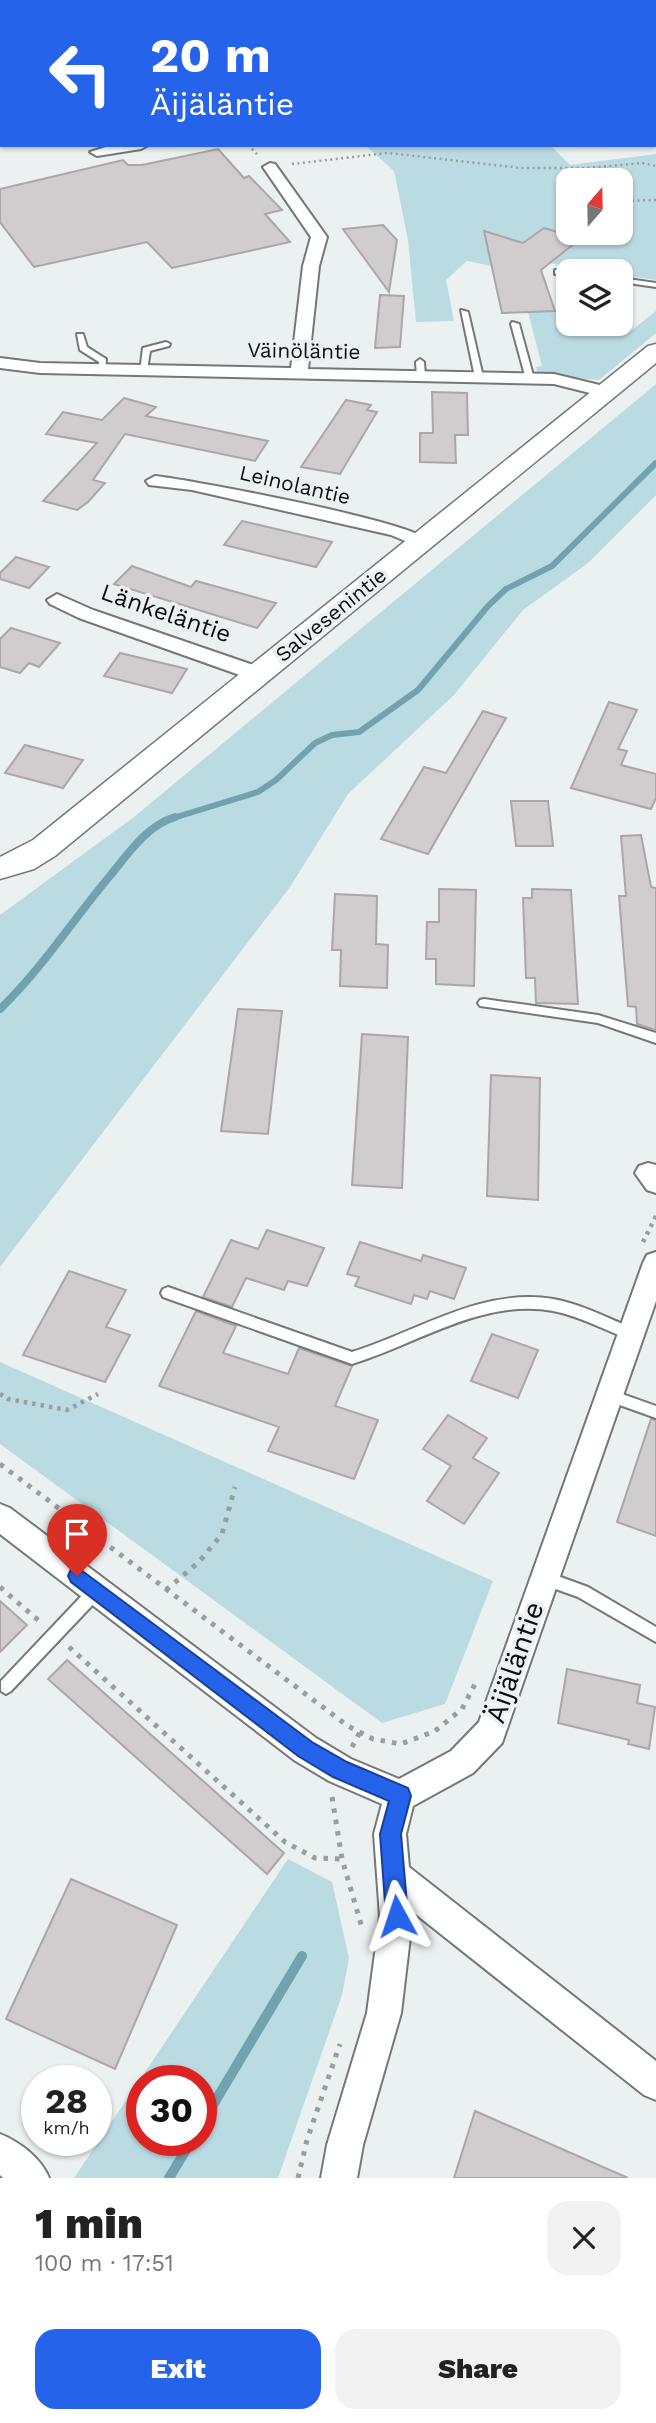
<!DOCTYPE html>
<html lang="en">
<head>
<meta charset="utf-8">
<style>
  :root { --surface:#fff; --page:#f2f2f2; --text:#222; --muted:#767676; --accent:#2563eb }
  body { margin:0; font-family:"Work Sans",sans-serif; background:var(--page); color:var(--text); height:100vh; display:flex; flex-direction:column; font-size:26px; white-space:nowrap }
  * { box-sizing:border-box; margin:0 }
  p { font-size:23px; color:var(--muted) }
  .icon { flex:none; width:38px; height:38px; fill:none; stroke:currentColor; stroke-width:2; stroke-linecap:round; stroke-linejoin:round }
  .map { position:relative; height:2178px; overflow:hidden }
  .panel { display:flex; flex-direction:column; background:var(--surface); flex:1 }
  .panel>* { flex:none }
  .top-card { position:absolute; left:0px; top:0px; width:656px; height:147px; box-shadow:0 2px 5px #0004; background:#2563eb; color:#fff; overflow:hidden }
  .needle { width:46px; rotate:20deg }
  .tools { position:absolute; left:556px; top:168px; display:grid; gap:14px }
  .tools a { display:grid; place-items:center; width:77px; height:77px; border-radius:14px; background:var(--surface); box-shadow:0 2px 5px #0004; font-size:35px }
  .speed { position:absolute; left:21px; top:2065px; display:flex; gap:14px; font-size:35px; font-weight:700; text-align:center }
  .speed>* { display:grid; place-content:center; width:91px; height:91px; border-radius:50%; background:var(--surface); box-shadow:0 2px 5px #0004; line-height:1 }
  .speed small { font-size:18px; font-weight:400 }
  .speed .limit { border:10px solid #d22; background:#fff; color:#111 }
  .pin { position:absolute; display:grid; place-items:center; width:60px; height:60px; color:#fff; margin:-72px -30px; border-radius:50% 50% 50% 0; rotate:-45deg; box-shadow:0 0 7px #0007 }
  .pin .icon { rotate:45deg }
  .me { position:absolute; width:77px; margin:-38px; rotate:355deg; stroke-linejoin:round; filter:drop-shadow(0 0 5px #0008) }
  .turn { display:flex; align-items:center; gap:24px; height:147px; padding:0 35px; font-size:32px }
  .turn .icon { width:91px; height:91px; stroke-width:2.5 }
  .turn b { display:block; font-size:49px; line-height:60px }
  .round { display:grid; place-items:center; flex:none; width:74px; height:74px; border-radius:21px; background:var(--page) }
  .overview { display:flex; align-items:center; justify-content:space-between; height:119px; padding:0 35px }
  h1 { font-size:42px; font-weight:800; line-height:52px }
  .action { display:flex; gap:14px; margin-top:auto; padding:14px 35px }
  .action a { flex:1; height:80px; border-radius:21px; background:var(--accent); color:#fff; font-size:28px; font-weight:800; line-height:80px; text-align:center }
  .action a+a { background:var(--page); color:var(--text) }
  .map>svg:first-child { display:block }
  .green { fill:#bbdbe3; fill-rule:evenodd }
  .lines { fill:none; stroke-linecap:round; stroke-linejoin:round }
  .stream-far2 { stroke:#72a2ad; stroke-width:6 }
  .stream-far1 { stroke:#72a2ad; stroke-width:8 }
  .stream { stroke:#72a2ad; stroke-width:10 }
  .building { fill:#d1ccce; stroke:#aba6a7; stroke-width:2 }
  .lane-casing { stroke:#737879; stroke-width:4 }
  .street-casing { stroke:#737879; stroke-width:4 }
  .secondary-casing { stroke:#737879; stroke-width:3 }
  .path-far2 { stroke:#9b9e9f; stroke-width:2.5; stroke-dasharray:2 3.5; stroke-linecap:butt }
  .path-far1 { stroke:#9b9e9f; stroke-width:4.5; stroke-dasharray:3.5 5; stroke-linecap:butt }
  .path { stroke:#9b9e9f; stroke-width:5; stroke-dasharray:4.5 7; stroke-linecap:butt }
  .lane { fill:#fff; fill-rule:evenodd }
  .street { fill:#fff; fill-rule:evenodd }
  .secondary { fill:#fff; fill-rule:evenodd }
  .route { fill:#2563eb; stroke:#184099; stroke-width:2 }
  .labels { text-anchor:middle; stroke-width:7; stroke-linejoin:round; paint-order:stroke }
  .far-street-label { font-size:21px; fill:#0d0e0f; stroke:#ebf0f1 }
  .street-label { font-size:24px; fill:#0d0e0f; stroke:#ebf0f1 }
  .near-street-label { font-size:28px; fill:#0d0e0f; stroke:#ebf0f1 }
</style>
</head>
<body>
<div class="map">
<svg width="656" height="2178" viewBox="0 0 656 2178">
  <rect width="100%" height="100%" fill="#ebf0f1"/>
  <g class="green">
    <path d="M365,145H550L570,165L656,154V280L621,275V271H589L550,263L579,239L544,228L492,266L467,261L446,280L454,321L416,322L408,240L394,171ZM569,180H621V233H569Z"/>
    <polygon points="563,310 569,311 569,324 610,324 632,330 656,311 656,333 599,380 539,376 536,367 542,366 528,312"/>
    <polygon points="656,384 656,495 588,563 523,610 454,695 348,794 290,887 0,1267 0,915 134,817"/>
    <polygon points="0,1362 493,1581 445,1704 382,1723 0,1444"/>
    <path d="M288,1859L332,1882L349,1958L342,1995L278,2178H74ZM142,2081H201V2140H142Z"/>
  </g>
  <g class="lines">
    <polyline class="stream-far2" points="170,819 258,792 276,780 315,743 332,735 359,732 418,690 488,606 506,589 552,566 656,463"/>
    <path class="stream-far1" d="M0,1009C40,971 73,920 109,877C128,854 146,826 175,817"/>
    <g class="stream">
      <polyline points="201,2125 302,1956"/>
      <polyline points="169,2178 192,2140"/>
    </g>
  </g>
  <g class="building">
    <polygon points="218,149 244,178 249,176 282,210 265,214 290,242 172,268 147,242 34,267 0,222 0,189 123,160 128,165 142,165"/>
    <polygon points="383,225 397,240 389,292 343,229"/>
    <polygon points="544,228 580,239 541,270 555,311 502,313 484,231 523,243"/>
    <polygon points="380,295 404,296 400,347 375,348"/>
    <polygon points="432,392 467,393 468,435 455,435 456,463 420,462 420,433 433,433"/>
    <polygon points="124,398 156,407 146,416 268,441 255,461 125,434 93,480 105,483 88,502 77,510 43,501 97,443 46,434 63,412 102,420"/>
    <polygon points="346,400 371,405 367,410 377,412 340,474 301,467"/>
    <polygon points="242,521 332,542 316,567 224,545"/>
    <polygon points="16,557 49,567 29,588 0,579 0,573"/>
    <polygon points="132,566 191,587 196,581 276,603 257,628 114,584"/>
    <polygon points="11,628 60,643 39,667 29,663 20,673 0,667 0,639"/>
    <polygon points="120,653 187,669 172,693 104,676"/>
    <polygon points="609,702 637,710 618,749 627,751 621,765 656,774 656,798 651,809 571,788"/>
    <polygon points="483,711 506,718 428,854 381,839 424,767 446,773"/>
    <polygon points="25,745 83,760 63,788 5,773"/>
    <polygon points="511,801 548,801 553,846 516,846"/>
    <polygon points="641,835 651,887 656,888 656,1030 637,1024 636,1007 628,1006 619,896 626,896 621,836"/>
    <polygon points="439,889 476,890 474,986 436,984 436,959 426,959 427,922 439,922"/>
    <polygon points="532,889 571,890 578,1004 536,1003 535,978 526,978 523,898 532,898"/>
    <polygon points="335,894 377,896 376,944 388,945 387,988 340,986 341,950 332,950"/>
    <polygon points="238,1009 282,1011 268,1134 221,1131"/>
    <polygon points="362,1034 408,1037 402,1188 352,1185"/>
    <polygon points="491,1075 540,1078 538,1200 487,1196"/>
    <polygon points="267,1230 324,1248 307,1286 288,1281 284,1290 246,1278 232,1307 203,1297 231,1240 258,1249"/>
    <polygon points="360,1242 421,1261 423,1255 466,1268 454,1299 430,1291 427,1299 414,1295 411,1304 355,1286 359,1277 347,1274"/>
    <polygon points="69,1271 126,1290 106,1327 130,1335 105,1382 23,1355"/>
    <polygon points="196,1311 236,1326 223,1353 288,1374 299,1348 352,1366 335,1406 378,1420 354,1479 268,1451 279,1427 159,1386"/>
    <polygon points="492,1334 538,1350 518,1398 471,1381"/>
    <polygon points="448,1415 487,1438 473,1458 499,1473 464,1524 427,1501 451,1466 423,1449"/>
    <polygon points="651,1419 656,1420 656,1536 617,1522"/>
    <polygon points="0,1601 27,1625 0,1652"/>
    <polygon points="67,1660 284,1853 267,1874 48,1679"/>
    <polygon points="567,1669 640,1685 637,1703 655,1707 649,1749 628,1744 629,1740 558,1723"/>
    <polygon points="71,1879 177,1925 115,2069 6,2019"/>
    <polygon points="475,2111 628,2178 454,2178"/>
  </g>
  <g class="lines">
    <g class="lane-casing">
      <g id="lane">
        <polygon points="555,270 572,271 569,271 569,275 555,274"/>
        <polygon points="621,278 656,283 656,287 621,282"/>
        <polygon points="461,310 468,312 483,377 482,379 475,377"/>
        <polygon points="512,322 519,324 534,379 533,381 526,379 511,324"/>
        <polygon points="77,334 83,334 87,347 106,359 105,371 99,371 99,362 80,350"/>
        <polygon points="166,342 170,344 169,346 150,351 147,370 140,372 143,348"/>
        <polygon points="420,359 424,362 425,376 421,379 417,376 416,362"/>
        <polygon points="484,999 598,1015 656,1033 656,1043 598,1023 480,1006 478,1003 480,1000"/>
        <path d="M168,1287L352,1352C417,1332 482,1287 553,1299C581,1304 608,1318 634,1329L636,1333L634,1337L629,1339C604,1330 580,1316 553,1311C483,1298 417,1344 352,1364L163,1297L161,1293L163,1289Z"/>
        <polygon points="608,1389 656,1406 656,1418 603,1399 601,1395 603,1391"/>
        <polygon points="544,1571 588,1587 656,1627 656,1642 578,1597 539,1583 537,1578 539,1573"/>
        <polygon points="96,1584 101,1586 103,1591 101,1596 11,1691 6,1694 1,1691 1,1681 91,1586"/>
      </g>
    </g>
    <g class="street-casing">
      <g id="street">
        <polygon points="362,0 376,0 377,2 364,2"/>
        <polygon points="437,0 457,0 436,2"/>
        <polygon points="647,0 656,0 656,6 654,2"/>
        <polygon points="0,97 2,97 0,106"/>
        <polygon points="112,145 148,145 141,149 97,156 90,152"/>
        <polygon points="270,163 275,164 327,237 319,266 308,369 554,374 612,388 615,392 606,397 554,384 40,373 0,368 0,358 40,363 291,368 303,266 311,237 263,167"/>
        <path d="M155,476C192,480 416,522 431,542L422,548L391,535L192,490L149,485L146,481Z"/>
        <polygon points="57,594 93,610 265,669 268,674 258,680 251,679 79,618 50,604 47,600"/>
        <polygon points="648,1163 656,1165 656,1193 647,1190 635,1173 639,1166"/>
        <polygon points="656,1252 656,1301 502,1743 473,1773 413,1806 406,1834 409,1867 656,2061 656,2100 644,2095 413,1912 401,2013 363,2145 357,2178 321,2178 327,2145 367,2013 380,1916 374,1834 382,1804 329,1781 294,1760 0,1534 0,1504 10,1508 316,1738 351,1759 399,1779 451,1751 479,1722 643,1263 647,1255"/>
        <path d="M0,2134C20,2142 41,2158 49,2178H3L0,2175Z"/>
      </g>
    </g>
    <g class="secondary-casing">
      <g id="secondary">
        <polygon points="0,0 20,0 2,2 2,7"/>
        <polygon points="656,344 656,363 55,856 34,869 0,879 0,857 33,840 648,346"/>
      </g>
    </g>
    <g class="path-far2">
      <polyline points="203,2 208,0"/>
      <polyline points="248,145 257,154"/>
      <polyline points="292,164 388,153 521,168 586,168 642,163 656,166"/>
      <polyline points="586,168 594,180"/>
      <polyline points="621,201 656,200"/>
    </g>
    <g class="path-far1">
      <polyline points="643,1242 656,1216"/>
      <polyline points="0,1394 8,1399 67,1410 98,1394"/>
    </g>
    <g class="path">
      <polyline points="0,1464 348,1726 373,1739 401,1744 435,1731 462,1709 476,1682"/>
      <polyline points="0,1587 39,1621"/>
      <polyline points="166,1590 199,1562 222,1534 235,1487"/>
      <polyline points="69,1647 285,1842 315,1858 342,1859"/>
      <polyline points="352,1747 360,1732"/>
      <polyline points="332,1797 342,1859 363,1931"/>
      <polyline points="298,2178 307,2140 340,2044"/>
    </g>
    <use href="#lane" class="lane"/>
    <use href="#street" class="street"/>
    <use href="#secondary" class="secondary"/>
  </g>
  <polygon class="route" points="77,1567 312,1742 347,1762 408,1788 411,1796 401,1834 408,1916 404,1924 397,1927 389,1924 386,1916 380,1834 389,1801 333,1777 298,1756 71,1582 68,1576 71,1569"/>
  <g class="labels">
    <g class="far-street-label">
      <text transform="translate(304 351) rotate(1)" y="7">Väinöläntie</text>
      <text transform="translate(295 485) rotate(13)" y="7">Leinolantie</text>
      <text transform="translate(331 615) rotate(-39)" y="7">Salvesenintie</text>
    </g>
    <g class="street-label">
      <text transform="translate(166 613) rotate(19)" y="8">Länkeläntie</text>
    </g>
    <g class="near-street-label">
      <text transform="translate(514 1662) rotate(-71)" y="10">Äijäläntie</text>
    </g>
  </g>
</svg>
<div class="tools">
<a><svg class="needle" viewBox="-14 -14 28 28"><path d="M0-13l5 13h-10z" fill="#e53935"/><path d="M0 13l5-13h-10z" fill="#767676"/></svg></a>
<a><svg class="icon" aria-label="layers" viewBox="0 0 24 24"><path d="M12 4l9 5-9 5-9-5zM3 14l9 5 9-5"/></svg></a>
</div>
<div class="speed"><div>28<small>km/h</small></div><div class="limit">30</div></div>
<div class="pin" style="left:77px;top:1576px;background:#d93025"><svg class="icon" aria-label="arrive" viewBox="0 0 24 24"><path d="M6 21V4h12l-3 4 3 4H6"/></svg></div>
<svg class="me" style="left:397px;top:1916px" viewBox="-20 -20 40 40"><path d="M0-17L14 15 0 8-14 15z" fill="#2563eb" stroke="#fff" stroke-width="4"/></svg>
<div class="top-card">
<div class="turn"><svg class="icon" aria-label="left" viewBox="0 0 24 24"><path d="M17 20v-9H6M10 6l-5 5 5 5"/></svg><div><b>20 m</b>Äijäläntie</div></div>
</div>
</div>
<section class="panel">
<div class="overview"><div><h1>1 min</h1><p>100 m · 17:51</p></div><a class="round"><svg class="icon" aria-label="close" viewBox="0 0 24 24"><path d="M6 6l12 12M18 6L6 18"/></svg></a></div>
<div class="action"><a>Exit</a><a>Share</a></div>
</section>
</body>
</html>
